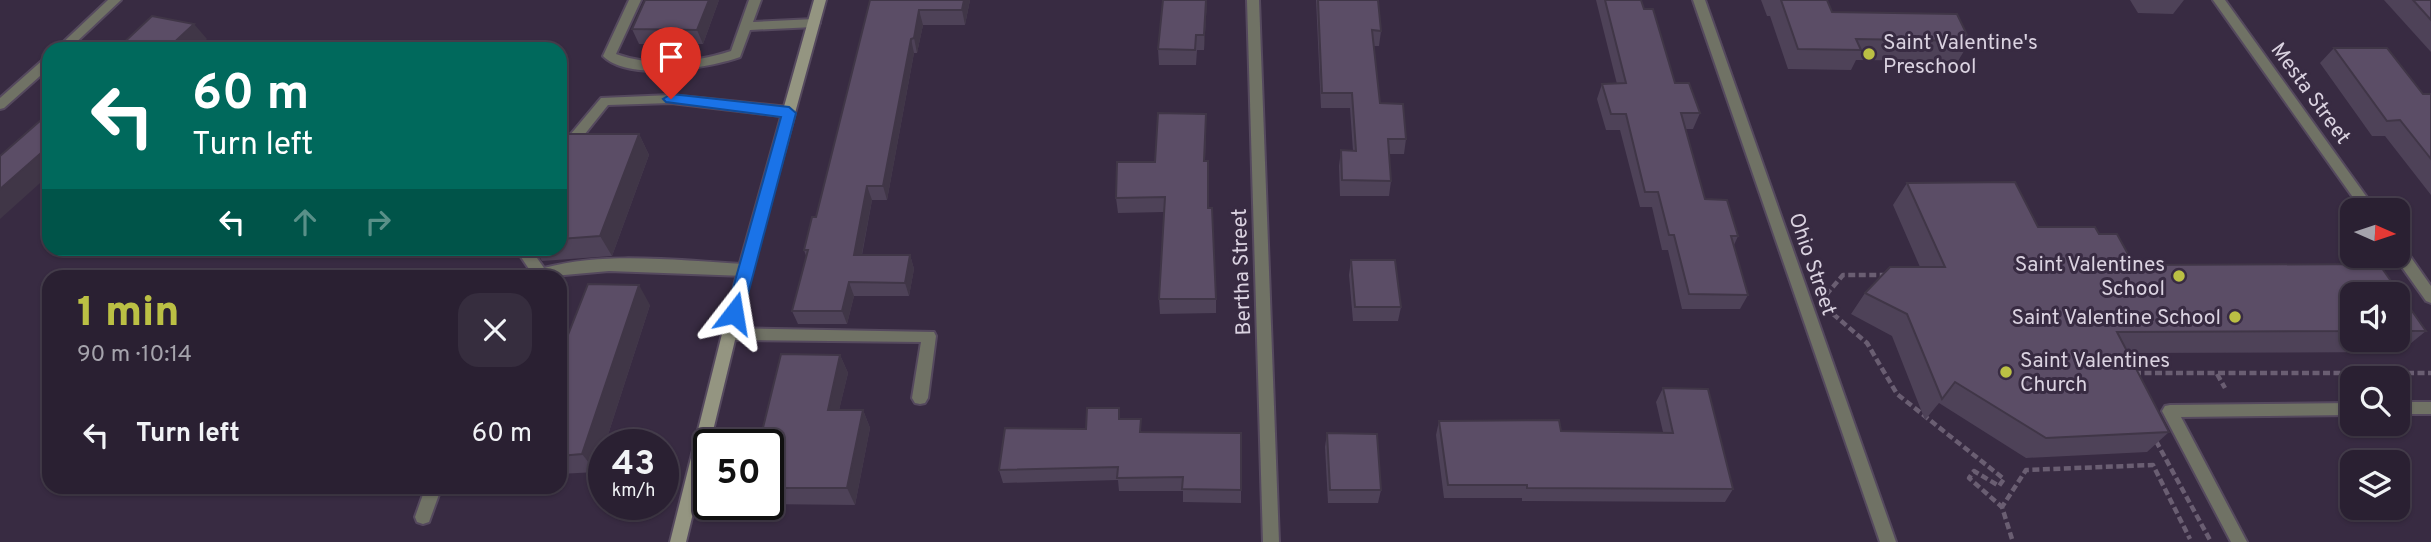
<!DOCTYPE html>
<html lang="en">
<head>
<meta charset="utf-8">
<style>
  :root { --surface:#2a2032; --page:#362d3e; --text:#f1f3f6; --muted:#a5a3ac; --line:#463e4d; --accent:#bbc044 }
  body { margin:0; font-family:Overpass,sans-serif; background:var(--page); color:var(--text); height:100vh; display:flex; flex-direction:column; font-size:26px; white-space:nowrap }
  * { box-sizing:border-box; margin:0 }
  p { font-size:23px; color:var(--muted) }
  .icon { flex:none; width:38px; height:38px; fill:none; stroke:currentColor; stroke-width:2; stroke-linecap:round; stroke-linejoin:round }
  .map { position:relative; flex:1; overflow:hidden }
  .drawer { position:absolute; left:42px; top:270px; width:525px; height:224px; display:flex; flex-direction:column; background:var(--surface); border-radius:21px; box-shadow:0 2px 5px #0004,0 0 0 2px var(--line) }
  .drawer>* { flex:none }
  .top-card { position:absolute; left:42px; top:42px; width:525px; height:214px; border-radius:21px; box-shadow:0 2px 5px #0004,0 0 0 2px var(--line); background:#00695c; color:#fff; overflow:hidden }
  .needle { width:46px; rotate:93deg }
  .controls { position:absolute; left:2340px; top:198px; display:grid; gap:14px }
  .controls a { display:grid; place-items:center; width:70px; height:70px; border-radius:14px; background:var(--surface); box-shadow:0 2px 5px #0004,0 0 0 2px var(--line); font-size:35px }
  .speed { position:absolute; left:588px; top:429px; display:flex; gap:14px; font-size:35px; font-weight:700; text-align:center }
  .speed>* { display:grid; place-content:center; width:91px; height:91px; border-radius:50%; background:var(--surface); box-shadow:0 2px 5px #0004,0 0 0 2px var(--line); line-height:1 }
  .speed small { font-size:18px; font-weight:400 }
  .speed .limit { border:4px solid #111; border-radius:10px; background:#fff; color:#111 }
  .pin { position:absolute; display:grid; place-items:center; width:60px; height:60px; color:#fff; margin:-72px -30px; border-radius:50% 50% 50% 0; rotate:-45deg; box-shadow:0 0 7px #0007 }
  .pin .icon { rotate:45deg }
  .me { position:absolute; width:77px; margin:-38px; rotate:14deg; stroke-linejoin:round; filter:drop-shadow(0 0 5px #0008) }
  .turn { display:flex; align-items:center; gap:24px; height:147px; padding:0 35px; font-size:32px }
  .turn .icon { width:91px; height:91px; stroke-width:2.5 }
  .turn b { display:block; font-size:49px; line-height:60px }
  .lanes { display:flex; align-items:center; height:66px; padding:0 35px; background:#0003; justify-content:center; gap:35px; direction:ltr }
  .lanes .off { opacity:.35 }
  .round { display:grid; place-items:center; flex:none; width:74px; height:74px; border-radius:21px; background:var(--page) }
  .overview { display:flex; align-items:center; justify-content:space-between; height:119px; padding:0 35px }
  h1 { font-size:42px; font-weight:800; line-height:52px; color:var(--accent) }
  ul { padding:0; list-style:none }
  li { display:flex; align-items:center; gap:21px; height:91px; padding:0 35px }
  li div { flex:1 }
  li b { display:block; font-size:26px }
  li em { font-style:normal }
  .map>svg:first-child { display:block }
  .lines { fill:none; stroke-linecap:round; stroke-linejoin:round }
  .service-casing { stroke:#55495e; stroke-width:4 }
  .minor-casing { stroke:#55495e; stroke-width:4 }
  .secondary-casing { stroke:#55495e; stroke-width:4 }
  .path { stroke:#6a5e72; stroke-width:4.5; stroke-dasharray:7 3.5; stroke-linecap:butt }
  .service { fill:#707265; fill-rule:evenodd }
  .minor { fill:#707265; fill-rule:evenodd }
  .secondary { fill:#949581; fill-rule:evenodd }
  .wall { fill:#4e4258; fill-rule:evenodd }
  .shaded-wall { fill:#403647 }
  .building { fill:#5b4d66; stroke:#403647; stroke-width:2 }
  .route { fill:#1a73e8; stroke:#114b97; stroke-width:2 }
  .poi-dot { fill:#bbc044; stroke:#382b42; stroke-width:2.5 }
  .labels { text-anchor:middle; stroke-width:6; stroke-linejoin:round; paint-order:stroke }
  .poi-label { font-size:21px; fill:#dad2e0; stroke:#382b42; text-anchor:start }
  .street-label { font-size:21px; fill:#dad2e0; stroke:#382b42 }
</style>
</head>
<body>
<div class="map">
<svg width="2431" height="542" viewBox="0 0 2431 542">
  <rect width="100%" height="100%" fill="#382b42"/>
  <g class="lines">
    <g class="service-casing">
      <g id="service">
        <path d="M629,0H641L616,54C653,67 694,63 731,51L749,0H761L753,22L814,19L820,23L814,27L750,30L740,57C709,68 629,82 603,56Z"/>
        <polygon points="671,95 789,107 795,112 789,117 671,103 608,105 565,159 560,161 560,147 601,98"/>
        <path d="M515,248H530L544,268C608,251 680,261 745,264L750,266L752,270L750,274L745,276L609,271L553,276H528L531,272Z"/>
        <polygon points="729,328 934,332 936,336 928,398 925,403 920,404 915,403 912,398 921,342 729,340 724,338 722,334 724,330"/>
        <rect x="2398" y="402" width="33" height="12"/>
        <polygon points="2352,403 2352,415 2181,417 2247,542 2231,542 2162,411 2165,406 2170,405"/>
        <polygon points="426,486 442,486 429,522 423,524 417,522 415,517"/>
      </g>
    </g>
    <g class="minor-casing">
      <g id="minor">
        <polygon points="108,0 121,0 69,49 56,49"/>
        <polygon points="1247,0 1259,0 1279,542 1263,542"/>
        <polygon points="1693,0 1705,0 1896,542 1880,542"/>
        <polygon points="2213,0 2225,0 2376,210 2362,210"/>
        <polygon points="49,57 49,68 4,108 0,109 0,98 45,58"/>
        <polygon points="2398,245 2403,246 2431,286 2431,303 2426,301 2394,256 2398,256"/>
      </g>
    </g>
    <g class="secondary-casing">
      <polygon id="secondary" points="814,0 826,0 752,270 686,542 670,542 738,270"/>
    </g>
    <g class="path">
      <polyline points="1826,295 1843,275 1885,275"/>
      <polyline points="1833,314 1867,343 1897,394 2004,479 1999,486 1974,471 1969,478 2002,507"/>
      <polyline points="2134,373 2431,373"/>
      <polyline points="2342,373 2352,388"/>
      <polyline points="2217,374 2225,388"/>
      <polyline points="2156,441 2210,540"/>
      <polyline points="2012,539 2002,507 2026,470 2153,465 2190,539"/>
    </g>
    <use href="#service" class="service"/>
    <use href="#minor" class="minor"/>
    <use href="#secondary" class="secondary"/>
  </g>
  <g class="wall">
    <polygon points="719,0 703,44 639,44 632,29"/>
    <polygon points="870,0 970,0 965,25 923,25 917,53 914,53 887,200 872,200 862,255 910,255 914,269 909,296 854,296 847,324 798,324 792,311 806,256 804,250 816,217"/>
    <polygon points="1207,0 1204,50 1197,50 1196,65 1159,65 1158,49"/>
    <polygon points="1316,0 1378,0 1381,31 1379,46 1374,46 1380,103 1406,139 1404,154 1389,154 1391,181 1389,196 1340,196 1339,166 1341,150 1353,151 1350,108 1321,108"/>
    <polygon points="1596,0 1641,0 1644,9 1675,83 1700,113 1693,129 1686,129 1705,199 1738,236 1734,245 1748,295 1740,309 1682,309 1668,250 1662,250 1652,207 1640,207 1620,130 1606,130 1597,99 1602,84 1617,84"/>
    <polygon points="1761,0 1827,0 1832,12 1970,41 1958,61 1856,60 1851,70 1788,69 1770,16 1767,16"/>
    <polygon points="2130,0 2184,0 2173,14 2138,13"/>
    <polygon points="2384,0 2431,0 2431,52"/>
    <polygon points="2334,48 2423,94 2431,94 2431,195 2385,136 2372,136 2320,63"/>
    <polygon points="1206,129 1205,161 1216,299 1216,313 1160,314 1159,299 1164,212 1118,213 1116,198"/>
    <polygon points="639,134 649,155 612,256 542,261 534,248 560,248 560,142"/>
    <path d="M2015,182L2038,227H2095L2099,234H2117L2134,265L2379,264L2426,331L2400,352L2128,353L2169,432L2147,452L2026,458L1939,403L1925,420L1892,336L1851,314L1865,293L1890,267H1920L1893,205L1907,183ZM2352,294H2398V340H2352Z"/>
    <polygon points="252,248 292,248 289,253 256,253"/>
    <polygon points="1351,260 1401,307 1398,321 1353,321 1349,275"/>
    <polygon points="650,305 605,444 604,444 596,472 560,474 560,351 562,350"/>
    <polygon points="840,355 848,373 839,410 863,410 870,428 855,505 762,504 768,504 768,444"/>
    <polygon points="1663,388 1733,489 1725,502 1522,501 1522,498 1444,498 1436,435 1439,421 1561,431 1663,432 1656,402"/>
    <polygon points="1120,419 1142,432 1241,433 1241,503 1183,502 1183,491 1119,491 1118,480 1003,483 999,470 1086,429"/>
    <polygon points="1327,433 1381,490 1378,503 1328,503 1325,447"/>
  </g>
  <g class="shaded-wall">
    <polygon points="709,0 719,0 703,44 697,30"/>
    <polygon points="964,0 970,0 965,25 962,10"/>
    <polygon points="1206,0 1207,0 1204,50 1204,35"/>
    <polygon points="919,10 923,25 917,53 914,38"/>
    <polygon points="194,24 207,39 197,49 167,49"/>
    <polygon points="911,39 914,53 887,200 883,186"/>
    <polygon points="639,134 649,155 612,256 600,236"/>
    <polygon points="49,146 49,175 0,219 0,189"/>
    <polygon points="867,186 872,200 859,269 854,255"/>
    <polygon points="285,248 292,248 289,253"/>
    <polygon points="910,255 914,269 909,296 905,283"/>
    <polygon points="849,282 854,296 847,324 842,311"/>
    <polygon points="639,285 650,305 605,444 604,444 604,449 596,472 582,454"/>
    <polygon points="840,355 848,373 835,427 828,410"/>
    <polygon points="863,410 870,428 855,505 847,488"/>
  </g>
  <g class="building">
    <polygon points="645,0 709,0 697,30 632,29"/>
    <polygon points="870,0 964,0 962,10 919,10 914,38 911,39 883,186 867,186 854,255 910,255 905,283 849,282 842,311 792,311 808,250 804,250 812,217 816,217"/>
    <polygon points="1163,0 1206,0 1204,35 1196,35 1195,50 1158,49"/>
    <polygon points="1318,0 1378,0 1381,31 1372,30 1380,103 1403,104 1406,139 1388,139 1391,181 1342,180 1341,150 1356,151 1352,93 1322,93"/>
    <polygon points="1605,0 1641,0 1644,9 1653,9 1675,83 1689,83 1700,113 1681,113 1705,199 1727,200 1738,236 1731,236 1748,295 1689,294 1674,235 1669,235 1658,192 1645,192 1626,114 1611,114 1602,84 1626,83"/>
    <polygon points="1781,0 1827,0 1832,12 1957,14 1970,41 1856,39 1861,50 1798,49"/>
    <polygon points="2413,0 2431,0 2431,20"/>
    <polygon points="152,16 194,24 167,49 117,49"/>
    <polygon points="2334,48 2387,48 2423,94 2431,94 2431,159 2400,120 2387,121"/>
    <polygon points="49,113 49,146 0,189 0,156"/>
    <polygon points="1158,113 1206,114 1204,161 1208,161 1208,208 1212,208 1216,299 1159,299 1165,197 1116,198 1117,162 1155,162"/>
    <polygon points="563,134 639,134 600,236 560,239 560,142"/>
    <polygon points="2015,182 2038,227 2095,227 2099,234 2117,234 2134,265 2379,264 2426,331 2398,331 2398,294 2352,294 2352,331 2117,332 2169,432 2046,438 1955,382 1942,399 1907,314 1865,293 1890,267 1945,267 1907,183"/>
    <polygon points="1351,260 1395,260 1401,307 1355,307"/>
    <polygon points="588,284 639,285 582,454 560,456 560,351 562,350"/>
    <polygon points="781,354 840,355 828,410 863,410 847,488 768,488 768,444 759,444"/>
    <polygon points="1663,388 1708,389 1733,489 1527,488 1527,485 1448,485 1439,421 1559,420 1561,431 1673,433"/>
    <polygon points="1087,408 1119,408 1119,419 1141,419 1140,432 1241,433 1241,490 1182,489 1183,477 1117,478 1118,467 999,470 1005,428 1086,429"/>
    <polygon points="1327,433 1377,434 1381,490 1330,490"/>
  </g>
  <polygon class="route" points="671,94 789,107 796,113 743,313 734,319 726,313 781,117 666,102 663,99"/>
  <g class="poi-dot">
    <circle cx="1869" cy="54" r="7"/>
    <circle cx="2179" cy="276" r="7"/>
    <circle cx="2235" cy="317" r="7"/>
    <circle cx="2006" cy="372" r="7"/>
  </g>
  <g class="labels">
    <g class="poi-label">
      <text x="1883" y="49">Saint Valentine's<tspan x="1883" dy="24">Preschool</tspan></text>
      <text x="2165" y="271" text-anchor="end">Saint Valentines<tspan x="2165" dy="24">School</tspan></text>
      <text x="2221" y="324" text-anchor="end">Saint Valentine School</text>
      <text x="2020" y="367">Saint Valentines<tspan x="2020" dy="24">Church</tspan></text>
    </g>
    <g class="street-label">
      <text transform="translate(2311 93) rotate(54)" y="7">Mesta Street</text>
      <text transform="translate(1813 264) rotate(71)" y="7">Ohio Street</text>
      <text transform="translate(1241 272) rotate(-92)" y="7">Bertha Street</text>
    </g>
  </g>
</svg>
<div class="controls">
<a><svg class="needle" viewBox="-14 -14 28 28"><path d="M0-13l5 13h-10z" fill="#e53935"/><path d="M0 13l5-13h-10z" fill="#a5a3ac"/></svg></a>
<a><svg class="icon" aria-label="sound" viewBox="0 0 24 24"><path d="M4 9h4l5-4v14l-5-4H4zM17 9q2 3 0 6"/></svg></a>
<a><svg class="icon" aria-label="search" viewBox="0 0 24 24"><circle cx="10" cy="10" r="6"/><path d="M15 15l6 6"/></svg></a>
<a><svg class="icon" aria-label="layers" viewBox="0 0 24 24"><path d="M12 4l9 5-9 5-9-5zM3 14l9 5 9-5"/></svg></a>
</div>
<div class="speed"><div>43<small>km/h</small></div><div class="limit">50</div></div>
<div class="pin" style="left:671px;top:99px;background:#d93025"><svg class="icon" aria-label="arrive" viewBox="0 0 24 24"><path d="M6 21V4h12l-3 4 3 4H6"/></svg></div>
<svg class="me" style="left:734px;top:313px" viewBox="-20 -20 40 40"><path d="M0-17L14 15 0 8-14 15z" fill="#1a73e8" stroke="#fff" stroke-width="4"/></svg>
<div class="top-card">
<div class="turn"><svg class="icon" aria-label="left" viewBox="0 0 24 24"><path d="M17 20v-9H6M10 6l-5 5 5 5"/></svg><div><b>60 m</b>Turn left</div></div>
<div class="lanes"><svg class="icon" aria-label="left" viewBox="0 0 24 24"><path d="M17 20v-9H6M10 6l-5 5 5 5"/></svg><svg class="icon off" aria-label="ahead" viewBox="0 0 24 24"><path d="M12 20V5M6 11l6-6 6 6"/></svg><svg class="icon off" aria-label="right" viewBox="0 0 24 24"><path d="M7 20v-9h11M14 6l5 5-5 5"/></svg></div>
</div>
<section class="drawer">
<div class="overview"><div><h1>1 min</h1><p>90 m · 10:14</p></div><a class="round"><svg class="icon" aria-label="close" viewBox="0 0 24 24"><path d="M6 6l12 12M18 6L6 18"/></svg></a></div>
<ul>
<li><svg class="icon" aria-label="left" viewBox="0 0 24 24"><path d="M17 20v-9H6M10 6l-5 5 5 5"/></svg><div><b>Turn left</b></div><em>60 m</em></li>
</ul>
</section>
</div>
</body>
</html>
